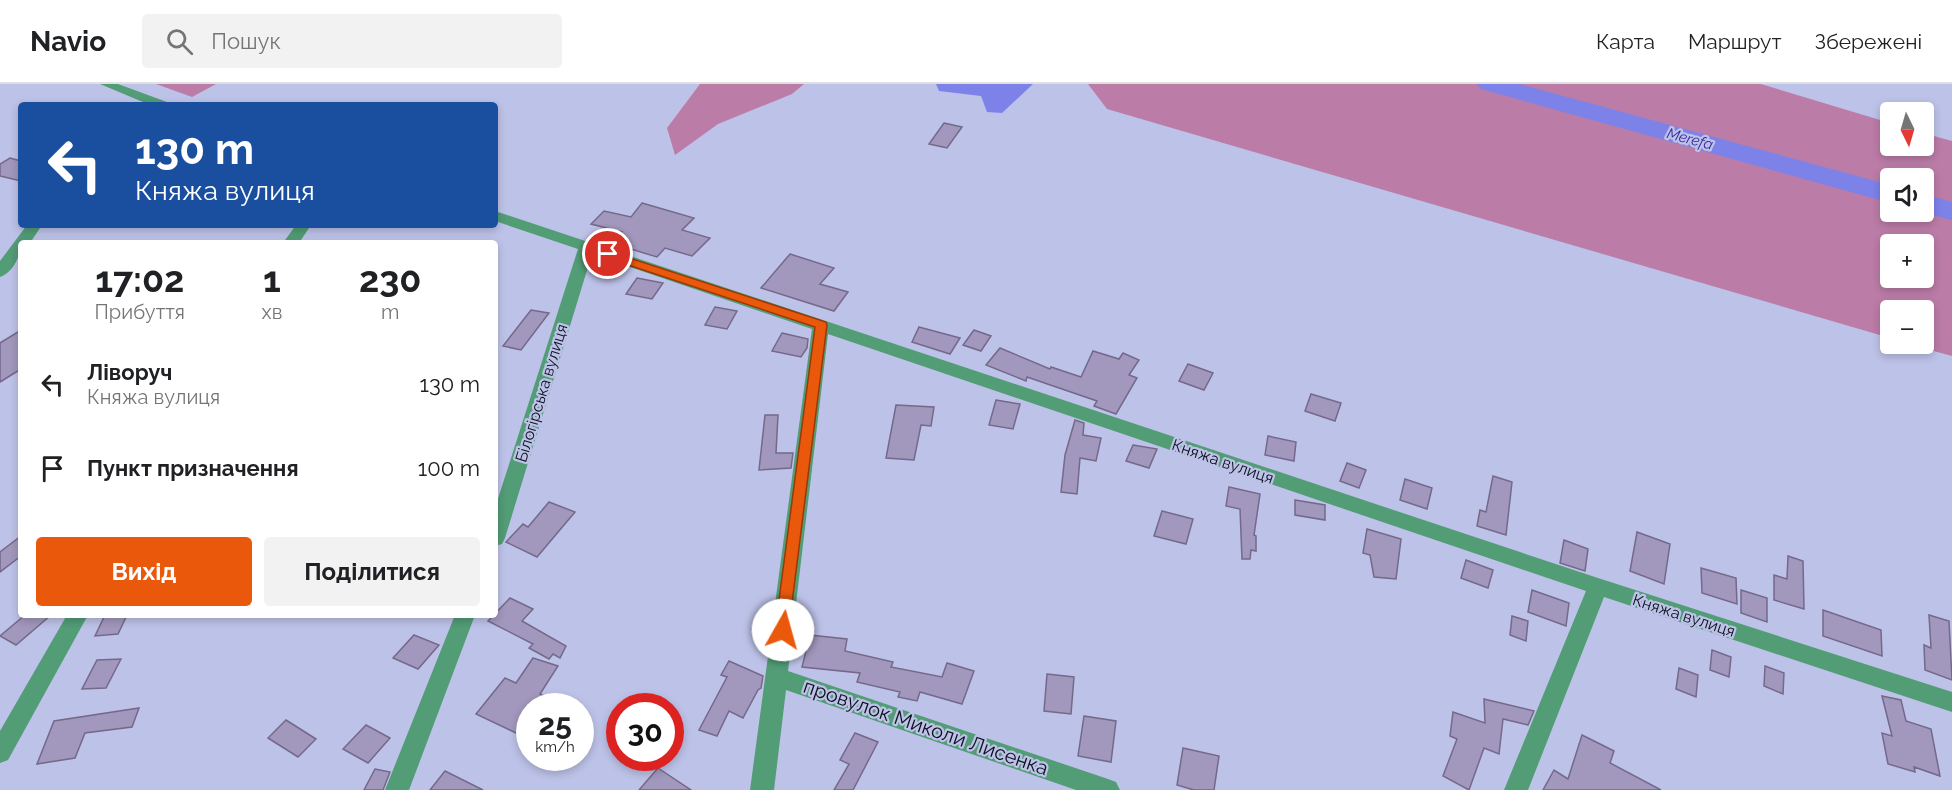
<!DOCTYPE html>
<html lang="uk">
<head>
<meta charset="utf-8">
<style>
  :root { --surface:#fff; --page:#f2f2f2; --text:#202124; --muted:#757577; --line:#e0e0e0; --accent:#ea580c }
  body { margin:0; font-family:Raleway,sans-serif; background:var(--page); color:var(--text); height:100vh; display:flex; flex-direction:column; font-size:22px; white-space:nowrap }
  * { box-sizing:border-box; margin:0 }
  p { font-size:20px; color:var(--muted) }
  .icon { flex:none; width:33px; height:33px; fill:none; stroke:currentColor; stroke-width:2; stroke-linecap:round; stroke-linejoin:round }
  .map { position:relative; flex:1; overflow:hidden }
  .panel { position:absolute; left:18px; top:156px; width:480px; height:378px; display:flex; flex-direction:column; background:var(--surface); border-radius:6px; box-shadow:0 3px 9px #0003 }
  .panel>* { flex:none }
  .guide { position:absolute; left:18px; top:18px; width:480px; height:126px; border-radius:6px; box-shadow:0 3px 9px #0003; background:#1a4fa0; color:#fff; overflow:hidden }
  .needle { width:39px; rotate:175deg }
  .buttons { position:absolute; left:1880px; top:18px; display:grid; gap:12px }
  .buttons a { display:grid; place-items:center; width:54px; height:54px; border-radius:6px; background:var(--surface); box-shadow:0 3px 9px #0003; font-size:30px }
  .speed { position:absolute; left:516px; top:609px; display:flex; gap:12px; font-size:30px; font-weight:700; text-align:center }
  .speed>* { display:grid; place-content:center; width:78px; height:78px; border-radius:50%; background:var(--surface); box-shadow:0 3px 9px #0003; line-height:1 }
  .speed small { font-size:15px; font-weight:400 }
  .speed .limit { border:9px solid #d22; background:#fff; color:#111 }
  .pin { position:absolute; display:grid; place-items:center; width:51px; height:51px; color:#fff; margin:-26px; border:3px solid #fff; border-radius:50%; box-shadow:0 2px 6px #0007 }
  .me { position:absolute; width:66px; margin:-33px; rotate:7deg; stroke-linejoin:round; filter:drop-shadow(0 0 4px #0008) }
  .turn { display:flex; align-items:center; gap:21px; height:126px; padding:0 18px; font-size:27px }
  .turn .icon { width:78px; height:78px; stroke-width:2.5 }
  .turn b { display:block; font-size:42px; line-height:51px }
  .eta { display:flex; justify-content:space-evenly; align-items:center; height:102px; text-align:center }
  .eta b { font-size:36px; font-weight:700; line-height:42px }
  .primary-button { display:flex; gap:12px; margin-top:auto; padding:12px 18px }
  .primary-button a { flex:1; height:69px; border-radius:6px; background:var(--accent); color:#fff; font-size:24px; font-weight:700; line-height:69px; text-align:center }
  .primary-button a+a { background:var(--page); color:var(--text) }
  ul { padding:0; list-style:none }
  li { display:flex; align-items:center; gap:18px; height:84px; padding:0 18px }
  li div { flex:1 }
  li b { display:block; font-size:22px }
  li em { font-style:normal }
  header { display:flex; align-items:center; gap:36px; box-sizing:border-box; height:84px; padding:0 30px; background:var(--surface); border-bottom:2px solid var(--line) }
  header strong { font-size:28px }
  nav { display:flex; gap:33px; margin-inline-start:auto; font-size:21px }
  .search { width:420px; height:54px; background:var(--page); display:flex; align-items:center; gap:15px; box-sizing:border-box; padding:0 21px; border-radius:6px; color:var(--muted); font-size:22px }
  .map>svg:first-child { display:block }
  .green { fill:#bb7ca7; fill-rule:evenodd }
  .water { fill:#7d82e9 }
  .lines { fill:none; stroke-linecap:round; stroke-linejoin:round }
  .river { fill:#7d82e9; fill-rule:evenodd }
  .building { fill:#a297bc; stroke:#74698b; stroke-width:1.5 }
  .minor { fill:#529c76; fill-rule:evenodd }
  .route { fill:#ea580c; stroke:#983908; stroke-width:1.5 }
  .labels { text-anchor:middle; stroke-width:4.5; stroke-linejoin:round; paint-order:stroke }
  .far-water-label { font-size:15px; font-style:italic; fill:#37279e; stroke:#bdc2e8 }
  .street-label { font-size:16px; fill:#0e101d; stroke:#bdc2e8 }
  .near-street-label { font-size:20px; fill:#0e101d; stroke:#bdc2e8 }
</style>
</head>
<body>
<header>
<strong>Navio</strong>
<div class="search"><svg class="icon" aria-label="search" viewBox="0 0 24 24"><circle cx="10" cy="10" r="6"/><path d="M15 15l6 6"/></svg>Пошук</div>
<nav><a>Карта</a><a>Маршрут</a><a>Збережені</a></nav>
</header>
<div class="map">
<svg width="1952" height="706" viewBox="0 0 1952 706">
  <rect width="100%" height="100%" fill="#bdc2e8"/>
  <g class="green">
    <polygon points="156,0 216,0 192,13"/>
    <polygon points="700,0 804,0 792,10 718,40 675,71 667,44"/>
    <path d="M1088,0H1761L1890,39V62H1923V49L1952,57V272L1908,260H1923V226H1890V254L1107,25ZM1890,94H1923V128H1890ZM1890,160H1923V194H1890Z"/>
  </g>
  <polygon class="water" points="936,0 1033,0 1002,29 987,28 981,12 939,7"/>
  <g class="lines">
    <g class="river">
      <polygon points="1477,0 1519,0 1890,101 1890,119 1481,5"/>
      <polygon points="1923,110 1952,118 1952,136 1920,128 1923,128"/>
    </g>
  </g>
  <g class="building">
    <polygon points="944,39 962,43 947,64 929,60"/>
    <polygon points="10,74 21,77 21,97 0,92 0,80"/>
    <polygon points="642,119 694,134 682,146 710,154 692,172 665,164 657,173 611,159 622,148 591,140 604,127 631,133"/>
    <polygon points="790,170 834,184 820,200 848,208 834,227 761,204"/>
    <polygon points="637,194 663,199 652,215 626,210"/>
    <polygon points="715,223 737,227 727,245 705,241"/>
    <polygon points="531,226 549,229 521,266 503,262"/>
    <polygon points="919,243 960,254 950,270 912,258"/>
    <polygon points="21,246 21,285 0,298 0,259"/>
    <polygon points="974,246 991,252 981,267 963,261"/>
    <polygon points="782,249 808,255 807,264 801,273 772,267"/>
    <polygon points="1000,264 1050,285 1051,283 1081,293 1093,267 1119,275 1123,269 1139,276 1129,291 1137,294 1116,330 1094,322 1097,317 1027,293 1026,297 986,281"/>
    <polygon points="1188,280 1213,289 1204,306 1179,297"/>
    <polygon points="1311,310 1341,319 1335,337 1305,327"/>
    <polygon points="996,316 1020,320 1013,345 989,341"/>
    <polygon points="896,321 934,323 931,342 921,341 914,376 886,374"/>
    <polygon points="765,331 778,331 776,369 793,369 791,384 759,386"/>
    <polygon points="1075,336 1084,339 1083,351 1101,354 1096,377 1080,374 1077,410 1061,408 1065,371"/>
    <polygon points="1268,352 1296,358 1294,377 1265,371"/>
    <polygon points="1133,361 1157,365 1149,384 1126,377"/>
    <polygon points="1347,379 1366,386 1359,404 1340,397"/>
    <polygon points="1493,392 1512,398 1506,451 1477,442 1480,426 1486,428"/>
    <polygon points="1405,395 1432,404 1427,425 1400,416"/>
    <polygon points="1229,403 1260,410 1254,451 1256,452 1256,467 1251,466 1250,475 1242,475 1240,425 1226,422"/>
    <polygon points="1295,416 1325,421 1325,436 1295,431"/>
    <polygon points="549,418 575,428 537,473 506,458 523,440 528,443"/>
    <polygon points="1162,427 1193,435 1186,460 1154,452"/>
    <polygon points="1367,445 1401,455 1396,495 1374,493 1370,471 1363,469"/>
    <polygon points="1637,448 1670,460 1664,500 1630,487"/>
    <polygon points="21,452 21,472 0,488 0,468"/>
    <polygon points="1564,456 1588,465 1585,487 1560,479"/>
    <polygon points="1788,472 1803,477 1804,525 1774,516 1774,491 1787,495"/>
    <polygon points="1466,476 1493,486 1488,504 1461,494"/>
    <polygon points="1701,484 1736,494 1737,520 1702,509"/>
    <polygon points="1532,506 1569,519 1566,542 1528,528"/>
    <polygon points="1741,506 1767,514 1767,538 1741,529"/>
    <polygon points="510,514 533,525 522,537 566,562 560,574 553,570 549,575 529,564 533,560 488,537"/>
    <polygon points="1823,526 1881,546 1882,572 1823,552"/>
    <polygon points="25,531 51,531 16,561 0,552"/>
    <polygon points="105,531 127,531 118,550 95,552"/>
    <polygon points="1929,531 1949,537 1952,596 1925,586 1924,561 1931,564"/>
    <polygon points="1512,532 1528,537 1526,557 1510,551"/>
    <polygon points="414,551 439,561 418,585 393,574"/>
    <polygon points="810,551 847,555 845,567 893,578 891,583 942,593 947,579 974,587 962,620 920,608 917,617 898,613 900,608 857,598 860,589 802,583"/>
    <polygon points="1712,566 1731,573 1729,593 1710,586"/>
    <polygon points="533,574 558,582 540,610 544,612 536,622 530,622 530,631 516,649 476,630 505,594 516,599"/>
    <polygon points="121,575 106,604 82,605 97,576"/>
    <polygon points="729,577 763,592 761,604 758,606 743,634 729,627 717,652 699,646 727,593 721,591"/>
    <polygon points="1765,582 1784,589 1783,610 1764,602"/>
    <polygon points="1679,584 1698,591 1696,613 1676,605"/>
    <polygon points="1047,590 1074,593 1071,630 1044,627"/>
    <polygon points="1882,612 1901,616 1906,637 1931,645 1940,692 1914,683 1915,688 1888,680 1882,649 1892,652"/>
    <polygon points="1484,615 1534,627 1528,641 1503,635 1499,670 1484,664 1469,706 1443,692 1457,655 1450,652 1453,628 1485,639"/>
    <polygon points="139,624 132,643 85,649 75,674 37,680 54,637"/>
    <polygon points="1084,632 1116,637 1111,678 1078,672"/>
    <polygon points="286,636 316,655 298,673 268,654"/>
    <polygon points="366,641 390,654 368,679 343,665"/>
    <polygon points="855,649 878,658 853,706 834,706 849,680 840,676"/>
    <polygon points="1582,651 1614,667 1610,679 1661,706 1543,706 1554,686 1568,695"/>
    <polygon points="1183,664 1219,672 1214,706 1194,706 1177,701"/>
    <polygon points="658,684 691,706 639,706"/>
    <polygon points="375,685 390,688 383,706 364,706"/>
    <polygon points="445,687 483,706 430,706"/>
  </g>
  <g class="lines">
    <g class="minor">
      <polygon points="100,0 118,0 167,18 169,21 150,21"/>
      <polygon points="495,127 1598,494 1952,608 1952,628 1604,513 1528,706 1504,706 1586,507 828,250 788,587 1108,695 1116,698 1120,706 1076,706 786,606 774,706 750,706 812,245 592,170 505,454 502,460 495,462 495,424 578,165 495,137"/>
      <path d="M27,141H42L30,159H21C21,171 13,189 0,193V177Z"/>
      <polygon points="296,141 311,141 299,159 283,159"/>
      <polygon points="67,531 88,531 8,676 0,679 0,647"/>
      <polygon points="455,531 475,531 409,706 385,706"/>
    </g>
  </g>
  <polygon class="route" points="608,167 826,238 827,241 788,551 783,553 777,551 775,546 815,243 604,173 602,170"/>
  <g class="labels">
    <g class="far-water-label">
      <text transform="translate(1690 55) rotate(15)" y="5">Merefa</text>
    </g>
    <g class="street-label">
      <text transform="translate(541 309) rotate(-73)" y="6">Білогірська вулиця</text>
      <text transform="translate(1223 377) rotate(19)" y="6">Княжа вулиця</text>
      <text transform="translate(1684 531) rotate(18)" y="6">Княжа вулиця</text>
    </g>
    <g class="near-street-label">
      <text transform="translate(926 643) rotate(19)" y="7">провулок Миколи Лисенка</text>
    </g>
  </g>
</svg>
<div class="buttons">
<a><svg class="needle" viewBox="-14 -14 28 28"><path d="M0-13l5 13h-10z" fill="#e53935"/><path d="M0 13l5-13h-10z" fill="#757577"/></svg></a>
<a><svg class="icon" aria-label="sound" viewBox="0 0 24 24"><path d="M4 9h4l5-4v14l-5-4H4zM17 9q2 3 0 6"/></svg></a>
<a>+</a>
<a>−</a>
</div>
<div class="speed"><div>25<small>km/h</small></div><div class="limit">30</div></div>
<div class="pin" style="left:608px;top:170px;background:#d93025"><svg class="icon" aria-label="arrive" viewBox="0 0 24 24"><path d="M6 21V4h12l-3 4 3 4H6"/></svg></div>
<svg class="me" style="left:783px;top:546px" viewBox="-20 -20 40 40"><circle r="19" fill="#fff"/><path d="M0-13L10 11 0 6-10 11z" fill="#ea580c"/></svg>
<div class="guide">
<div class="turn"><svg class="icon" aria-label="left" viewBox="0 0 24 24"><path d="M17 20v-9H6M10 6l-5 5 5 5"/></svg><div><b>130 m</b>Княжа вулиця</div></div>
</div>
<section class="panel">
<div class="eta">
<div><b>17:02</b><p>Прибуття</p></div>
<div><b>1</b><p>хв</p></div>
<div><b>230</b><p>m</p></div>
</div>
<ul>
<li><svg class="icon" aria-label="left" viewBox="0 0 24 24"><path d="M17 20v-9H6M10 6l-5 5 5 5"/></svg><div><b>Ліворуч</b><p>Княжа вулиця</p></div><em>130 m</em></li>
<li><svg class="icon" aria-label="arrive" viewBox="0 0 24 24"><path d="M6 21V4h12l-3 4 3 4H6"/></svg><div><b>Пункт призначення</b></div><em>100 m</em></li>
</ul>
<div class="primary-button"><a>Вихід</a><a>Поділитися</a></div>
</section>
</div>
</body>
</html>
